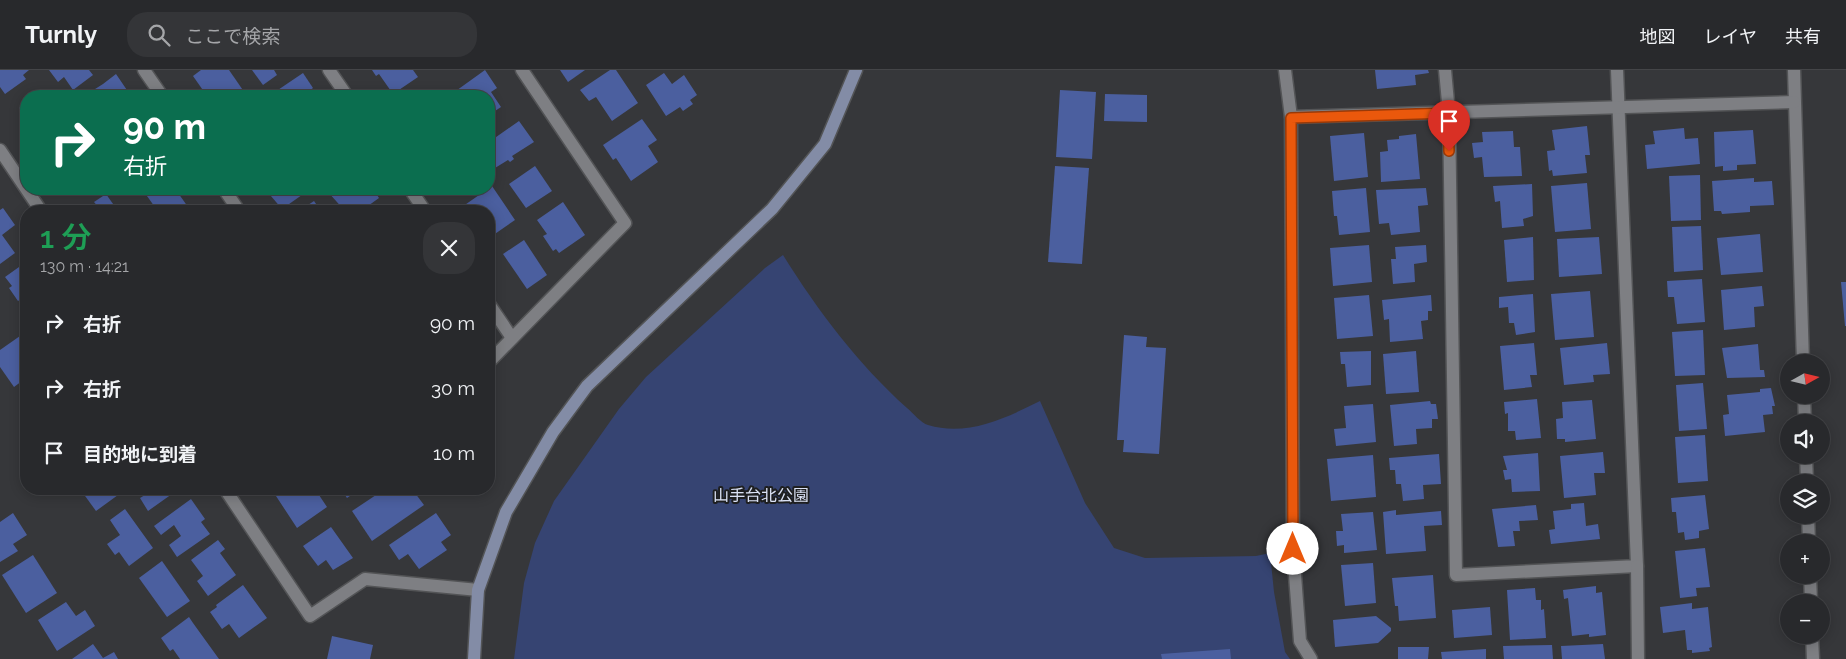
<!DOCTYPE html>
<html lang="ja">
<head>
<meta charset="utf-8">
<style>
  :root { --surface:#28292c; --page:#343538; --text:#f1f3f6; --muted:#a5a6a9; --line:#444548 }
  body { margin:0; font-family:Raleway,"Noto Sans JP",sans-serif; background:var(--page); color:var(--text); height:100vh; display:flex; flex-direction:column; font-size:19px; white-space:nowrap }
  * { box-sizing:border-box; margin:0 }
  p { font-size:16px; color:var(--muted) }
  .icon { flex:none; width:28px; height:28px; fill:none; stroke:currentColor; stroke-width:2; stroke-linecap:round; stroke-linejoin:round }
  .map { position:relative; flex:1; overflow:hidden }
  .side { position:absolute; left:20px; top:135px; width:475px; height:290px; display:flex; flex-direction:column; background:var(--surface); border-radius:20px; box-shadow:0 2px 12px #0003,0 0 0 1px var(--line) }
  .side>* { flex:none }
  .top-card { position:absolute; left:20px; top:20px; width:475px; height:105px; border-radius:20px; box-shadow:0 2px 12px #0003,0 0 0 1px var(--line); background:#0b6e4f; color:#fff; overflow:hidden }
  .needle { width:32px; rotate:82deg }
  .tools { position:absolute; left:1780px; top:284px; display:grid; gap:10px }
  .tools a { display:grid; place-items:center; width:50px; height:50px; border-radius:50%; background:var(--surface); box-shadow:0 2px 12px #0003,0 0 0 1px var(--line); font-size:25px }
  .pin { position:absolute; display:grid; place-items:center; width:42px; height:42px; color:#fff; margin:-51px -21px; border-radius:50% 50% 50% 0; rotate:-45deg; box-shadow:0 0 5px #0007 }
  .pin .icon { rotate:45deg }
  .me { position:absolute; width:55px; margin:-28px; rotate:0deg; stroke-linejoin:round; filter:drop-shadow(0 0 4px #0008) }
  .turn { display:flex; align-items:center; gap:18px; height:105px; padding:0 20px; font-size:22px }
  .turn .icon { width:65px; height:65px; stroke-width:2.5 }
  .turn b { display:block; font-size:35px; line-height:42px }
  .round { display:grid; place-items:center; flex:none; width:52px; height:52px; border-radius:20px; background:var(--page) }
  .summary { display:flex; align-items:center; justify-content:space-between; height:85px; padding:0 20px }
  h1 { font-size:30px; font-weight:600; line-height:38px; color:#1e9e55 }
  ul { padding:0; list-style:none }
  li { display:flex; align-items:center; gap:15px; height:65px; padding:0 20px }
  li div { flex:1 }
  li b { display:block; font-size:19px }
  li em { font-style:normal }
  header { display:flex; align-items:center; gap:30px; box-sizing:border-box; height:70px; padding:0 25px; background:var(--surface); border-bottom:1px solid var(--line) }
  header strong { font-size:24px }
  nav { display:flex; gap:28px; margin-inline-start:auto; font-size:18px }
  .search { width:350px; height:45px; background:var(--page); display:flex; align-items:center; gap:12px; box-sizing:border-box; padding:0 18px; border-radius:20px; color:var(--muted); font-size:19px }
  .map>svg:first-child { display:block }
  .green { fill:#364472 }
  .building { fill:#4b5f9f }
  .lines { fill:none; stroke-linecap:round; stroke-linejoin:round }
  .street-casing { stroke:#535456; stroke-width:15 }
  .secondary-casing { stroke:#535456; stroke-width:15 }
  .street { stroke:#7e7f83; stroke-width:12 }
  .secondary { stroke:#838ca6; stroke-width:12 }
  .route-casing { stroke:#983908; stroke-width:12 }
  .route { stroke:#ea580c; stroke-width:9 }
  .labels { text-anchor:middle; stroke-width:4; stroke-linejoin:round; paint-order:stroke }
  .park-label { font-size:16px; fill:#dbe2f5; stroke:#1e1f20 }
</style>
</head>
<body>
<header>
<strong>Turnly</strong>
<div class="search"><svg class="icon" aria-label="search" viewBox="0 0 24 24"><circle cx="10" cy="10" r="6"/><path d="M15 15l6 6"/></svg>ここで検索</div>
<nav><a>地図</a><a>レイヤ</a><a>共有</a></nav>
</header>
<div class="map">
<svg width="1846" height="589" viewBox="0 0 1846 589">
  <rect width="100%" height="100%" fill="#36373a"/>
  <path class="green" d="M783,185C818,241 858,294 907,338C913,343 921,353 928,355C967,367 1006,348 1040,331L1085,433L1114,478L1145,488L1256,486L1270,483L1274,522L1285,582L1290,589H514L524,513L535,473L554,431L619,339L646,307L765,198Z"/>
  <g class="building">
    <polygon points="0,0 29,0 23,5 26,9 5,24 0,17"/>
    <polygon points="49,0 89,0 93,5 73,20 64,7 58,12"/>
    <polygon points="201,0 229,0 247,26 207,26 193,6"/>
    <polygon points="252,0 274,0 277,5 263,15"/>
    <polygon points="372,0 413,0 418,7 393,24 379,4 376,6"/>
    <polygon points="485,0 497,18 491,22 501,37 489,45 489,26 456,26 453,23"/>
    <polygon points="560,0 585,0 568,12"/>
    <polygon points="610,0 616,0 638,33 612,51 596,27 589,31 580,20"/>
    <polygon points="1375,0 1428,0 1429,3 1415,5 1416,15 1377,19"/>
    <polygon points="303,3 313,18 303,26 269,26"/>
    <polygon points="664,3 672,14 684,5 697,25 690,30 693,34 683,41 680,37 666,46 646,15"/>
    <polygon points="116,4 131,26 84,26 103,14"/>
    <polygon points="426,19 431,26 416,26"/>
    <polygon points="1060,20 1096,22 1092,89 1056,87"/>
    <polygon points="1105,24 1147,25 1147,52 1104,51"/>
    <polygon points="26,33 26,49 19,38"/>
    <polygon points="642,49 657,70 648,76 658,92 631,111 616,88 613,90 603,75"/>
    <polygon points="519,51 534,72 512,86 514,89 510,92 508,90 495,98 489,88 489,72"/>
    <polygon points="1587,56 1590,85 1585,85 1587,103 1553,106 1552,100 1549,101 1547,81 1555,80 1552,60"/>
    <polygon points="1684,58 1685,69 1698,68 1700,94 1647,99 1645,75 1655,74 1653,61"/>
    <polygon points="1753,60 1756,94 1737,95 1737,100 1723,101 1723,96 1715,97 1714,62"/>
    <polygon points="1513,61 1514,77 1520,77 1522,106 1484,107 1482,87 1474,88 1472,73 1483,72 1482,62"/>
    <polygon points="1364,63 1368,107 1334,111 1330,66"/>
    <polygon points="1416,64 1420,109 1381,112 1380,82 1388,81 1387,70 1399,69 1399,66"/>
    <polygon points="535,96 552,121 526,138 509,114"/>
    <polygon points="1055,96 1089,98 1082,194 1048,192"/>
    <polygon points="1700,105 1701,150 1671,151 1669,106"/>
    <polygon points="1754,108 1754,112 1772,111 1774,135 1750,136 1750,142 1722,144 1721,141 1714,141 1712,111"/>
    <polygon points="1587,113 1591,159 1555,162 1551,116"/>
    <polygon points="1532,114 1533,146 1523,149 1524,156 1502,158 1500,131 1495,132 1493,116"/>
    <polygon points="492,116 515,150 489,168 489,141 460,141 459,139"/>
    <polygon points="1366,118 1370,162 1339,165 1337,146 1334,146 1332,121"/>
    <polygon points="1426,118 1428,135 1418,136 1420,162 1391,165 1389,153 1379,154 1376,120"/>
    <polygon points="142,119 178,119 176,120 188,137 182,141 155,141 157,140"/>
    <polygon points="265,119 308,119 309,120 282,139"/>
    <polygon points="332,119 373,119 379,128 365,138 367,141 345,141 328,122"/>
    <polygon points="106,124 118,141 95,141 99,138 94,132"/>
    <polygon points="314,131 321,141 299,141"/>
    <polygon points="563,132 585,165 559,183 556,179 553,181 543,166 547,164 537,150"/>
    <polygon points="3,138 15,155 2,165 15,183 0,194 0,140"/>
    <polygon points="1701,156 1703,200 1674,202 1672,157"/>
    <polygon points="1760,164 1763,202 1721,205 1717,168"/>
    <polygon points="1533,167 1534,210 1507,212 1504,170"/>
    <polygon points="1599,167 1602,204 1559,207 1557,169"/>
    <polygon points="524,170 547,205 527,219 503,184"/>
    <polygon points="1369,175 1372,212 1333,216 1330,178"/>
    <polygon points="1426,175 1427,192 1414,194 1415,212 1393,214 1391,189 1396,189 1395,177"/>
    <polygon points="26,192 26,236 21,229 18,231 9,218 12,216 5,207"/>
    <polygon points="1702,209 1705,252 1677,254 1674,227 1668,227 1667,211"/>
    <polygon points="1841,212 1846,212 1846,256 1845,256"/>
    <polygon points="1762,216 1764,236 1754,237 1755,257 1724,260 1721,220"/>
    <polygon points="1590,221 1594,267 1555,270 1551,224"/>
    <polygon points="1533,224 1535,262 1516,265 1514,253 1509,253 1508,237 1499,238 1499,227"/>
    <polygon points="1369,225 1373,266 1337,269 1334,228"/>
    <polygon points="1431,225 1432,241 1428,241 1428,250 1421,251 1423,269 1390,272 1389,249 1384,250 1382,230"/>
    <polygon points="1703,260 1705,305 1675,306 1672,262"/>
    <polygon points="1124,265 1147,267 1146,277 1166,278 1159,384 1123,382 1124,370 1117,370"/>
    <polygon points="20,266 26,275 26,308 14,317 0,297 0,280"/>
    <polygon points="1534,273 1537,305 1530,305 1532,317 1504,320 1500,276"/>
    <polygon points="1607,273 1610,304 1593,305 1594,312 1564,315 1560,278"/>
    <polygon points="1758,274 1760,300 1764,300 1765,307 1727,308 1722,278"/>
    <polygon points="1371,281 1371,315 1347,317 1345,294 1341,294 1340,282"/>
    <polygon points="1416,281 1419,322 1386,324 1383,284"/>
    <polygon points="1703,313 1707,359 1679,361 1676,315"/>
    <polygon points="1771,318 1775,336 1772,336 1773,344 1763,345 1765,362 1725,366 1723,345 1729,344 1727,325 1760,322 1760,319"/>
    <polygon points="1537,329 1541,368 1516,370 1515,361 1508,361 1508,343 1505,344 1504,332"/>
    <polygon points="1592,330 1596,369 1565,372 1565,369 1557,369 1556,349 1563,348 1562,332"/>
    <polygon points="1430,331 1431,334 1436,334 1438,349 1432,349 1432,358 1416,359 1417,374 1394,376 1390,335"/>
    <polygon points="1373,334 1376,372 1336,376 1334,359 1346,358 1344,336"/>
    <polygon points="1705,365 1708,411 1678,413 1675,367"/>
    <polygon points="1603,382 1605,403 1594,403 1596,425 1564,428 1560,386"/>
    <polygon points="1538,383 1540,421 1512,422 1511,409 1505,410 1503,400 1507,400 1503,386"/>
    <polygon points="1439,384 1441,414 1423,415 1424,429 1403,431 1401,414 1396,414 1395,400 1390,400 1389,388"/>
    <polygon points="1373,385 1376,427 1331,431 1327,389"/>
    <polygon points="80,419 113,419 118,425 96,441"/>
    <polygon points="140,419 179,419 148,441 140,428 145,425"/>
    <polygon points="275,419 315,419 327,437 297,458 276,426 279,424"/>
    <polygon points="341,419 360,419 347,428"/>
    <polygon points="385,419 412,419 424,435 372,471 352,441"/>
    <polygon points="1705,425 1709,459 1699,461 1699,468 1685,470 1684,462 1678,463 1676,442 1672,442 1671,428"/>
    <polygon points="191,429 205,449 201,452 210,464 177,487 169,475 181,466 174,455 161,465 154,456"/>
    <polygon points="1584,433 1586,456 1598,454 1600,469 1551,474 1549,460 1555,459 1553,441 1571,439 1571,434"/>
    <polygon points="1536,435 1538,450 1519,451 1520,461 1513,461 1515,476 1498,477 1492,439"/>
    <polygon points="125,439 153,478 129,496 119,482 115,485 107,474 120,465 110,450"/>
    <polygon points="1396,440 1396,445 1441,441 1442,455 1424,456 1426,481 1386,484 1383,442"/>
    <polygon points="1373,442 1377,480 1344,483 1344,475 1337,476 1336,461 1343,461 1341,444"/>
    <polygon points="13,443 27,465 13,474 18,481 0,492 0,452"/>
    <polygon points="436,443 451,465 441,472 447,480 419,499 408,484 399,490 389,475"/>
    <polygon points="331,457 353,488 333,500 326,490 318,496 303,476"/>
    <polygon points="218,470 225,479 220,483 236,505 208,526 197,511 203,506 191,490"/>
    <polygon points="1705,478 1710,517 1696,518 1697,526 1680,528 1675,481"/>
    <polygon points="33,485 57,523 26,543 2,505"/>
    <polygon points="162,491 190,531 167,547 139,508"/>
    <polygon points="1373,493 1376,533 1345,536 1341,495"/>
    <polygon points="1433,505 1436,548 1399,551 1398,536 1395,536 1392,508"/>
    <polygon points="243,515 267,548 239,568 229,554 222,559 210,542 217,537 216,535"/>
    <polygon points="1596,516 1596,523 1602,522 1606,565 1589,567 1589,564 1572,566 1568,528 1564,529 1563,520"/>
    <polygon points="1535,518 1536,530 1541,530 1541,540 1544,539 1546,568 1510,570 1507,520"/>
    <polygon points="66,532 76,546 85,540 95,556 57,581 38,550"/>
    <polygon points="1692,533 1692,539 1708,537 1712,577 1709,578 1710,581 1692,583 1692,580 1687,580 1685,560 1663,563 1660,537"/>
    <polygon points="1490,537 1492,565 1454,568 1452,540"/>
    <polygon points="1376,546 1391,558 1391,561 1378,573 1335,577 1333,550"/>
    <polygon points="189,547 193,553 219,589 180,589 173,579 170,581 161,568"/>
    <polygon points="332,566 373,575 370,589 327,589"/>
    <polygon points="93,574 103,588 114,582 118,589 72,589"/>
    <polygon points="1603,574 1605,589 1562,589 1561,576"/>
    <polygon points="1552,575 1553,589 1504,589 1503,576"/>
    <polygon points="1398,577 1429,577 1428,589 1398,589"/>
    <polygon points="1230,579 1231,589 1162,589 1161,584"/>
    <polygon points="1486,579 1486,589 1442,589 1441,582"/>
  </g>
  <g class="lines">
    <g class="street-casing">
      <g id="street">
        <polyline points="144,0 162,26"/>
        <polyline points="329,0 347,26"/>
        <polyline points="1285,0 1291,47 1293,479 1300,571 1311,589"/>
        <polyline points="1445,0 1449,43 1456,505 1637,496 1617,0"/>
        <polyline points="1794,0 1803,292"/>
        <polyline points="1291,47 1794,32"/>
        <polyline points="0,80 41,141"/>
        <polyline points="224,119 239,141"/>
        <polyline points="410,119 425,141"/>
        <polyline points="489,234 512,268"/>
        <polyline points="489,292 625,153 522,0"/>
        <polyline points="1804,325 1805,352"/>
        <polyline points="1806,385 1807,412"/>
        <polyline points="225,419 310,546 365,509 478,520"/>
        <polyline points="1808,445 1809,472"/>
        <polyline points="1637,496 1638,589"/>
        <polyline points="1810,505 1811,532"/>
        <polyline points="1812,565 1813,589"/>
      </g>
    </g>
    <g class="secondary-casing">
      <polyline id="secondary" points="474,589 478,520 506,442 553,362 587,316 772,139 825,74 856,0"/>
    </g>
    <use href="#street" class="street"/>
    <use href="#secondary" class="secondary"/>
  </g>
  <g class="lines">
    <g class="route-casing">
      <polyline id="route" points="1293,479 1291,48 1448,43 1449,81"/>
    </g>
    <use href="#route" class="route"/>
  </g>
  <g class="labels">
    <g class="park-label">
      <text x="761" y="431">山手台北公園</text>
    </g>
  </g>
</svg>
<div class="tools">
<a><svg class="needle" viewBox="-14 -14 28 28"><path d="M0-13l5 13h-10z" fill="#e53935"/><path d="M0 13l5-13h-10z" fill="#a5a6a9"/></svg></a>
<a><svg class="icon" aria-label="sound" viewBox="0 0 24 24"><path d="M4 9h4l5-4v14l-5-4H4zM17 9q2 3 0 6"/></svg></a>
<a><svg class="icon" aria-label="layers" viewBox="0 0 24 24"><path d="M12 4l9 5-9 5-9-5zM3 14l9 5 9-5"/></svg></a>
<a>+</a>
<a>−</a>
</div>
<div class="pin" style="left:1449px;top:81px;background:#d93025"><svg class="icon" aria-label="arrive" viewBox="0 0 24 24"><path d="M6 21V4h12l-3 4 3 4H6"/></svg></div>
<svg class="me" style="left:1293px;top:479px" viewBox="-20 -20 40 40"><circle r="19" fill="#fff"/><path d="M0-13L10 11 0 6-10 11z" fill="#ea580c"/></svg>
<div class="top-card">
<div class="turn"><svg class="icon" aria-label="right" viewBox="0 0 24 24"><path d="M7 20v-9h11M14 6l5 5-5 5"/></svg><div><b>90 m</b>右折</div></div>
</div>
<section class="side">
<div class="summary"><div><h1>1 分</h1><p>130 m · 14:21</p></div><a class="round"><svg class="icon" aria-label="close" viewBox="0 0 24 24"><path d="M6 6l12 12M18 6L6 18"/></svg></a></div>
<ul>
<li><svg class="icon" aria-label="right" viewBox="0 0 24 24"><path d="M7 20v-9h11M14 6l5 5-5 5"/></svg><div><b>右折</b></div><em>90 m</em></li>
<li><svg class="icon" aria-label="right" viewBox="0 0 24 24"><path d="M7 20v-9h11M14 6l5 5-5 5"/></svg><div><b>右折</b></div><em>30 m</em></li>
<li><svg class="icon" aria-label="arrive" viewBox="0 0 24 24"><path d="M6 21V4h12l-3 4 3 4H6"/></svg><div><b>目的地に到着</b></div><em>10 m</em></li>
</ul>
</section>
</div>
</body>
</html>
